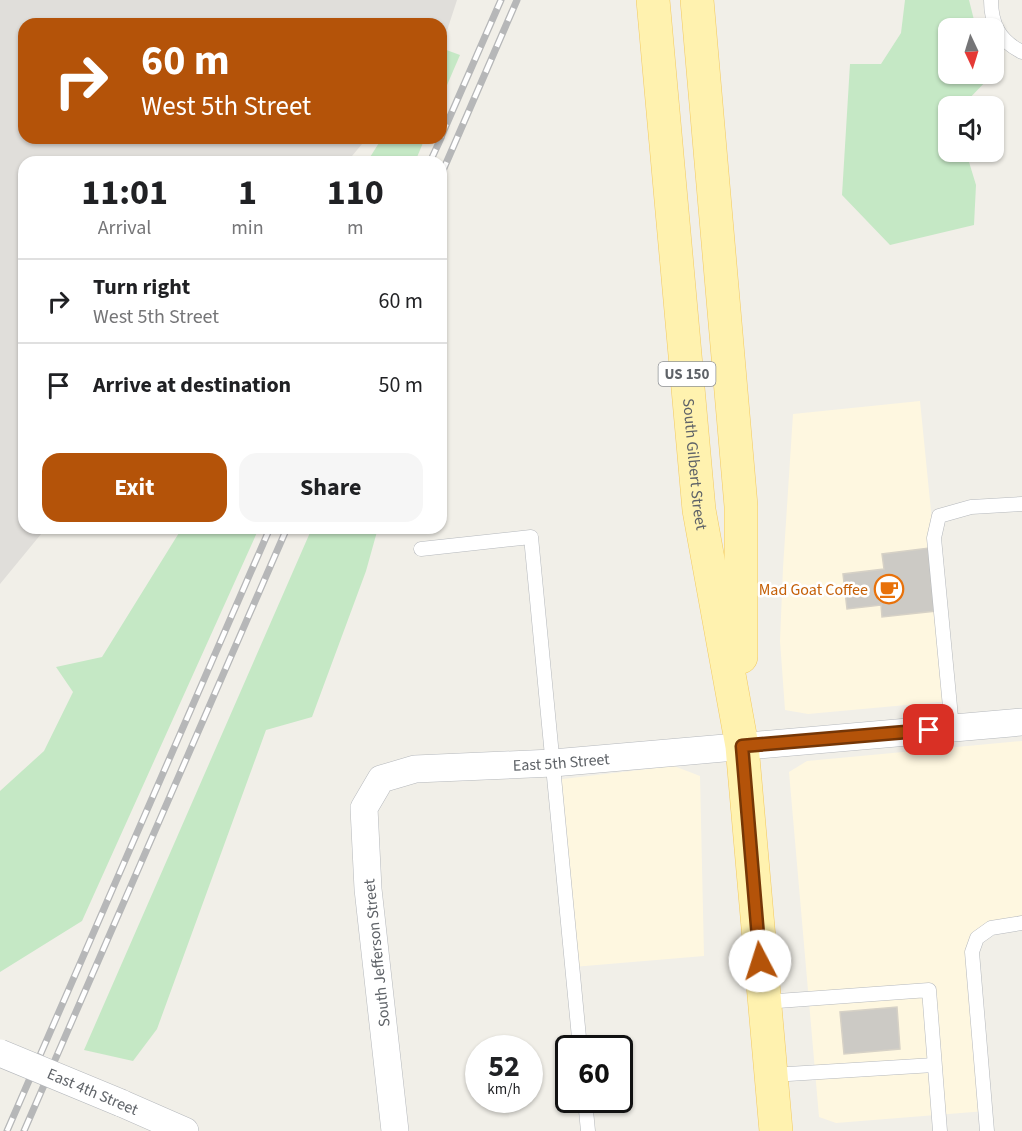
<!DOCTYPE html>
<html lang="en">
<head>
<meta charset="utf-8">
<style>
  :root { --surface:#fff; --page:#f6f6f6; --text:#202124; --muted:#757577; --line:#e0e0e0; --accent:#b45309 }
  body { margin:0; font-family:"Source Sans 3",sans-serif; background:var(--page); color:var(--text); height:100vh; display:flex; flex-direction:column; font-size:22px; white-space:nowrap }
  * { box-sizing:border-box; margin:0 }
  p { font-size:20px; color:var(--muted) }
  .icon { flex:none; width:33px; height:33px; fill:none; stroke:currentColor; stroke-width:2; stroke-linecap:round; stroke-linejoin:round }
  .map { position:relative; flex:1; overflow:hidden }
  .side { position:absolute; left:18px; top:156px; width:429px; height:378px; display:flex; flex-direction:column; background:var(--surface); border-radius:18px; box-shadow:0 2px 4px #0004 }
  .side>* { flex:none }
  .guide { position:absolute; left:18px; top:18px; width:429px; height:126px; border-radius:18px; box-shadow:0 2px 4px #0004; background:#b45309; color:#fff; overflow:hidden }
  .needle { width:39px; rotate:176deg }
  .controls { position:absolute; left:938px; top:18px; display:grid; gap:12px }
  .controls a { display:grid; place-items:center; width:66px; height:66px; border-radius:12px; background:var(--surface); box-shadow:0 2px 4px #0004; font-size:30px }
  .speed { position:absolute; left:465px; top:1035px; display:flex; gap:12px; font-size:30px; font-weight:700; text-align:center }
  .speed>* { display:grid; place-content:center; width:78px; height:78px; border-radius:50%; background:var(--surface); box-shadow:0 2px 4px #0004; line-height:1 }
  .speed small { font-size:15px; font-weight:400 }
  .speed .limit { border:3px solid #111; border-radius:9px; background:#fff; color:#111 }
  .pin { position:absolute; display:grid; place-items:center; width:51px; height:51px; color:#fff; margin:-26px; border-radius:12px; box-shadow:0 3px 9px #0006 }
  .me { position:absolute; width:66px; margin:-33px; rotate:355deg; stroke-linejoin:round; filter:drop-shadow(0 0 4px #0008) }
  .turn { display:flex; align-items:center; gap:21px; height:126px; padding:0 24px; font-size:27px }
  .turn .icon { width:78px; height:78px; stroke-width:2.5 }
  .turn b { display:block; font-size:42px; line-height:51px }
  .eta { display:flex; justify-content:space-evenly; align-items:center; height:102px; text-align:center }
  .eta b { font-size:36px; font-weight:700; line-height:42px }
  .primary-button { display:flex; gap:12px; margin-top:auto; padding:12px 24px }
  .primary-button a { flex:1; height:69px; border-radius:18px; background:var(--accent); color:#fff; font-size:24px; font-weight:700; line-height:69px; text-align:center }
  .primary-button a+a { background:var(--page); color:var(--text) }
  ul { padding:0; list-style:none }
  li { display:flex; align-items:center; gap:18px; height:84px; padding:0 24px; border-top:2px solid var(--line) }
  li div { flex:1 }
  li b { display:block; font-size:22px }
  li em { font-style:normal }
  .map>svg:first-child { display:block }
  .commercial { fill:#fef7e0 }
  .industrial { fill:#e0deda }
  .green { fill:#c5e8c5 }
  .building { fill:#cccac5; stroke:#d6d1c6; stroke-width:1.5 }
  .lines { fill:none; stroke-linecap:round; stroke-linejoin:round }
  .service-casing { stroke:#b5b8bc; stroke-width:15 }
  .minor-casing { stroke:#b5b8bc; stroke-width:28 }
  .primary-casing { stroke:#f2c960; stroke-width:34 }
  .service { stroke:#fff; stroke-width:14 }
  .minor { stroke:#fff; stroke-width:27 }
  .primary { stroke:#fff2af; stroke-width:33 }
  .rail-casing { stroke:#b6b7b8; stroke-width:7 }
  .rail { stroke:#fff; stroke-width:4.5; stroke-dasharray:14; stroke-linecap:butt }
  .minor-bridge-casing { stroke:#b5b8bc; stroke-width:28; stroke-linecap:butt }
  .minor-bridge { stroke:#fff; stroke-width:27 }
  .route-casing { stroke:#753606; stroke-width:15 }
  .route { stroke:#b45309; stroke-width:10 }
  .labels { text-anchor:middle; stroke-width:5; stroke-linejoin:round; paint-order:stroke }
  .shield { fill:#fff; stroke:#8f9295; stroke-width:1.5 }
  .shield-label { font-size:15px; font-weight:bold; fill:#5f6368 }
  .street-label { font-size:16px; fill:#5f6368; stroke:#fff }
  .food-label { font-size:16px; fill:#c56008; stroke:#fff; text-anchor:end }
</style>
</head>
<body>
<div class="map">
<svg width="1022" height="1131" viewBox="0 0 1022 1131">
  <rect width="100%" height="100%" fill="#f1efe8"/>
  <g class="commercial">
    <polygon points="920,401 950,701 808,714 785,710 780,641 783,568 793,414"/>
    <polygon points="1022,741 1022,923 977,938 986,1111 836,1123 819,1117 789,772 807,761"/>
    <polygon points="674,766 700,776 704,956 573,967 554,780"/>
  </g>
  <polygon class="industrial" points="0,0 457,0 441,49 441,24 24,24 24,138 367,138 347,162 24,162 24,528 46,528 0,584"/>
  <g class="green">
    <polygon points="905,0 969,0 976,28 948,28 948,74 989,74 990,77 962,106 948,106 948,152 966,152 976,185 974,225 890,245 842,195 850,64 881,64 901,33"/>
    <polygon points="441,48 460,55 441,99"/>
    <polygon points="382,138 425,138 415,162 367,162"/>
    <polygon points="182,528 259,528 82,921 0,972 0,791 44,751 73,692 56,667 102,657"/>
    <polygon points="312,528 378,528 366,571 312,717 266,730 157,1029 133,1061 84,1050"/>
  </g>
  <g class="building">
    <polygon points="929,548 936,611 882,617 881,605 847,609 843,574 884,569 882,554"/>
    <polygon points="897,1007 900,1049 844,1054 840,1012"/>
  </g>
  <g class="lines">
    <g class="service-casing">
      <g id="service">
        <path d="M991,0C991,25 1000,41 1022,52"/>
        <polyline points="421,549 531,537 580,1048"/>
        <polyline points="952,728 934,538 939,516 971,507 1022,504"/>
        <polyline points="764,1002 929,990 940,1131"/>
        <polyline points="772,1075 934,1065"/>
        <polyline points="585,1100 588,1131"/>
        <polyline points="987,1131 972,952 977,938 991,928 1022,923"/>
      </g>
    </g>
    <g class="minor-casing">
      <g id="minor">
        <polyline points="121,1103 185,1131"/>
        <path id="s1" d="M395,1131L368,889L364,808L381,779L415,769L553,763L1022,722"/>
      </g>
    </g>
    <g class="primary-casing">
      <g id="primary">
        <path id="s2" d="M653,0L699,510L742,746L776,1131"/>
        <polyline points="697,0 741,506 741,657"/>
      </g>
    </g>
    <use href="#service" class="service"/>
    <use href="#minor" class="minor"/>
    <use href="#primary" class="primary"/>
    <g class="rail-casing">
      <g id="rail">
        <polyline points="441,137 501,0"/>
        <polyline points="430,162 441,138"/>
        <polyline points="441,175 517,0"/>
        <polyline points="7,1131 270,528"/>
        <polyline points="24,1131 287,528"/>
      </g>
    </g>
    <use href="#rail" class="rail"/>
    <g class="minor-bridge-casing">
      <polyline id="minor-bridge" points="0,1053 121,1103"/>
    </g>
    <use href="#minor-bridge" class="minor-bridge"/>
  </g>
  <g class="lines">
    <g class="route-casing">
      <polyline id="route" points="760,961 742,746 929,730"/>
    </g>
    <use href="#route" class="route"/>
  </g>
  <defs>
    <g id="cafe-ring" transform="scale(1.5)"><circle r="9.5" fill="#fff" stroke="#e8710a" stroke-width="1.5"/><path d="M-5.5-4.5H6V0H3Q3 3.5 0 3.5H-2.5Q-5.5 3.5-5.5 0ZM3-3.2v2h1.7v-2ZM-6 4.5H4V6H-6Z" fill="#e8710a"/></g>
  </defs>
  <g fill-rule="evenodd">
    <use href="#cafe-ring" x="889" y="589"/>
  </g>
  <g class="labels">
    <rect class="shield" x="658.5" y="362" width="57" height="24" rx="4.5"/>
    <g class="shield-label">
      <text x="687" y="379">US 150</text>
    </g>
    <g class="street-label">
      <text dy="6" stroke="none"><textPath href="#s2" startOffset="466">South Gilbert Street</textPath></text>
      <text dy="6" stroke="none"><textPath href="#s1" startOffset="540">East 5th Street</textPath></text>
      <text transform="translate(376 953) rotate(-96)" y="6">South Jefferson Street</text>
      <text transform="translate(93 1091) rotate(23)" y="6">East 4th Street</text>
    </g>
    <g class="food-label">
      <text x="868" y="595">Mad Goat Coffee</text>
    </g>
  </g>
</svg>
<div class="controls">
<a><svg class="needle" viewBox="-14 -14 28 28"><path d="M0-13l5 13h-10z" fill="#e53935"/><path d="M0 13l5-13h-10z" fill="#757577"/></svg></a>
<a><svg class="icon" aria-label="sound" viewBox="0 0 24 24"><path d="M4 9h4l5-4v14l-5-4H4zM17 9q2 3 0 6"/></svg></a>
</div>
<div class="speed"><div>52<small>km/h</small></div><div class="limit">60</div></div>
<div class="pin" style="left:929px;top:730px;background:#d93025"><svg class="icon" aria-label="arrive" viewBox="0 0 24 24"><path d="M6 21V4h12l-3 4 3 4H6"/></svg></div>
<svg class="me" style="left:760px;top:961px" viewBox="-20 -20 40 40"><circle r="19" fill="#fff"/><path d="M0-13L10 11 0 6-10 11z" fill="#b45309"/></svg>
<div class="guide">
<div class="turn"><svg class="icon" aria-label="right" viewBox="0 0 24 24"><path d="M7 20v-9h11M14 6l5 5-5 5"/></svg><div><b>60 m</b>West 5th Street</div></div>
</div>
<section class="side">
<div class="eta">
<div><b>11:01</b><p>Arrival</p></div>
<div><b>1</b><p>min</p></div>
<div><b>110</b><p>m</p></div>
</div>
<ul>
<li><svg class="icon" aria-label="right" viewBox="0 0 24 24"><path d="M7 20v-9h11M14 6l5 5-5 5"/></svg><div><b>Turn right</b><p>West 5th Street</p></div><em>60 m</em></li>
<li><svg class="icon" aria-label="arrive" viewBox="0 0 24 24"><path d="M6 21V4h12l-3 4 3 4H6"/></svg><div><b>Arrive at destination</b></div><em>50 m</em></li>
</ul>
<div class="primary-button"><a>Exit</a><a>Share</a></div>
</section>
</div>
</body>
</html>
